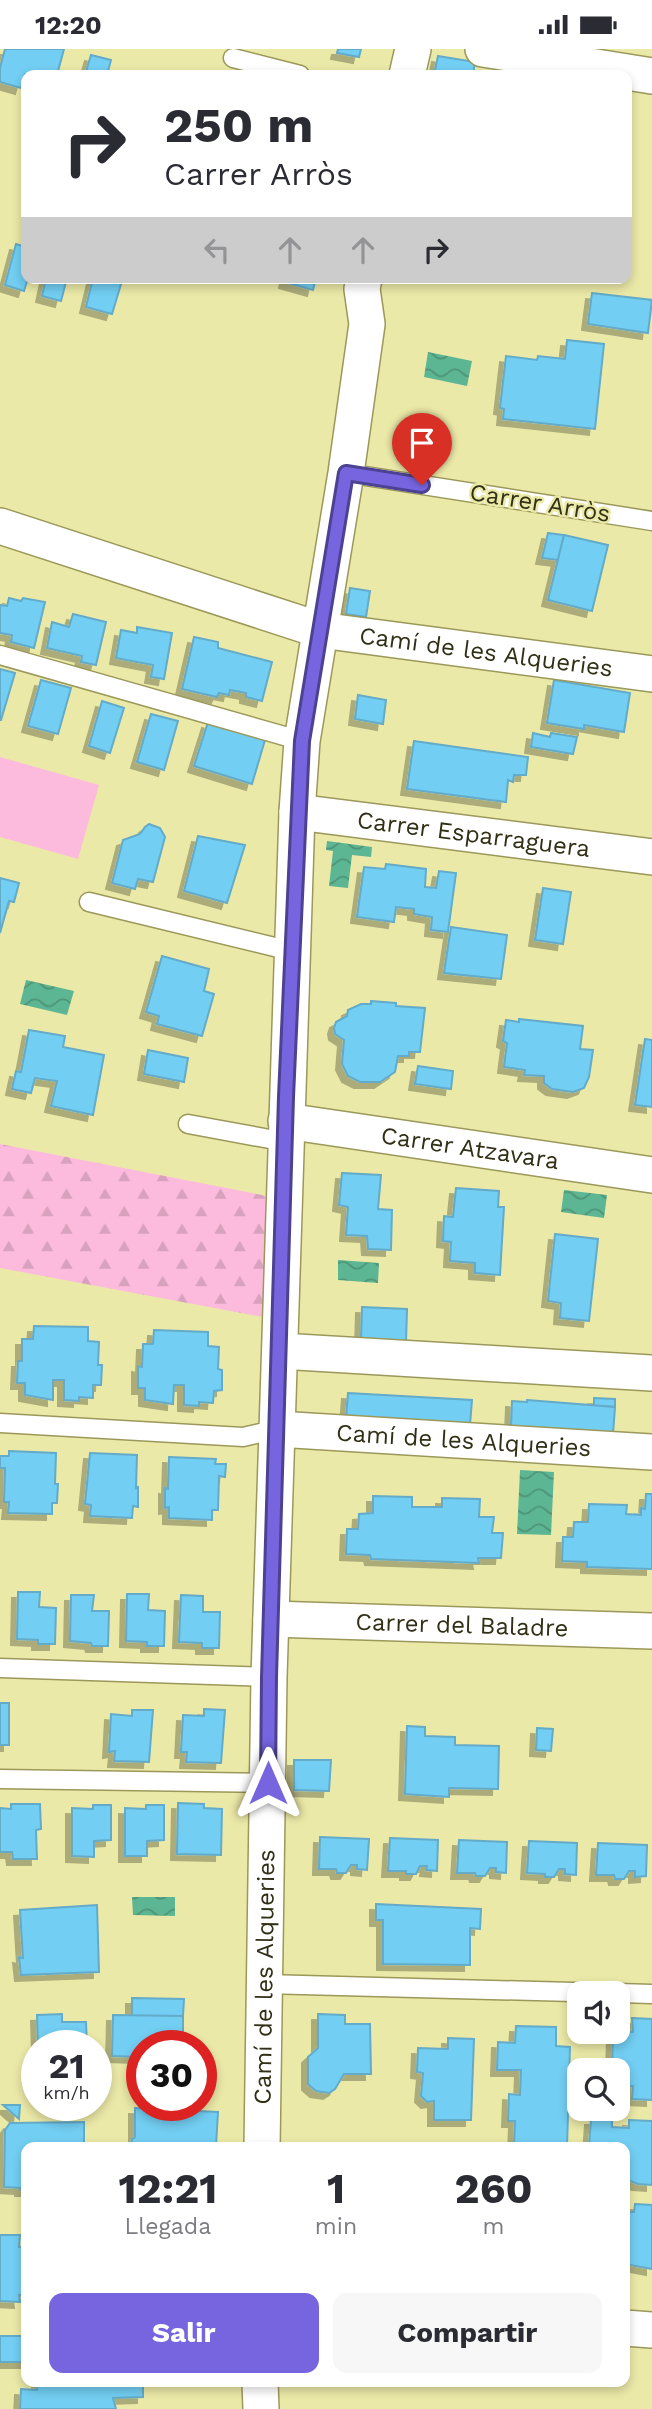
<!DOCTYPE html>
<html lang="es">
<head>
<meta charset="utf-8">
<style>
  :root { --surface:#fff; --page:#f7f7f7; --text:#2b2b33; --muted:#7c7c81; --accent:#7665df }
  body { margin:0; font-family:"Work Sans",sans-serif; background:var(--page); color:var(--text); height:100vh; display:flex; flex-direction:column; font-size:26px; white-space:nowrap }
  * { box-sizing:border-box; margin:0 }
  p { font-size:23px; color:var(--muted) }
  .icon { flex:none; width:38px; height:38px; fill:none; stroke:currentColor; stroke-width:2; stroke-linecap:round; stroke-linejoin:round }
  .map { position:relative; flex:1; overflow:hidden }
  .sheet { position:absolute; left:21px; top:2093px; width:609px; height:245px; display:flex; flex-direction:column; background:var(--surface); border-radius:14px; box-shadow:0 4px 10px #0003 }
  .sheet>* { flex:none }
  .guide { position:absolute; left:21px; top:21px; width:611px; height:214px; border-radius:14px; box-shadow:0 4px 10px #0003; background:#fff; color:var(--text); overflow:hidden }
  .tools { position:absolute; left:567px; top:1932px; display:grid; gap:14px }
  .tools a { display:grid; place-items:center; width:63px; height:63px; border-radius:14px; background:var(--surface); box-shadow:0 4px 10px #0003; font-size:35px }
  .speed { position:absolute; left:21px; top:1981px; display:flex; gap:14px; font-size:35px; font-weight:700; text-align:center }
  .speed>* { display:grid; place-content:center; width:91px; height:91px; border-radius:50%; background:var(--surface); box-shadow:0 4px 10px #0003; line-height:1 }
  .speed small { font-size:18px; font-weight:400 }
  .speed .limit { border:10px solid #d22; background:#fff; color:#111 }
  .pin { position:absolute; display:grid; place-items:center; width:60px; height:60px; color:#fff; margin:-72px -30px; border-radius:50% 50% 50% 0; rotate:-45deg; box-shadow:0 0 7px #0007 }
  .pin .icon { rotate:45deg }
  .me { position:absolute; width:77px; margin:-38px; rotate:0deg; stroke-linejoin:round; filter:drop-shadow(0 0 5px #0008) }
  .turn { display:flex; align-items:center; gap:24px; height:147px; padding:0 28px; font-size:32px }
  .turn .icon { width:91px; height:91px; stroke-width:2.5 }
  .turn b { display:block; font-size:49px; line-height:60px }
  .lanes { display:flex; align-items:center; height:66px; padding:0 28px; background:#0003; justify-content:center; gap:35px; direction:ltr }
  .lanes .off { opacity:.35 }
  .eta { display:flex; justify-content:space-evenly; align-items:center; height:119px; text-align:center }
  .eta b { font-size:42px; font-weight:700; line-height:49px }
  .cta { display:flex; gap:14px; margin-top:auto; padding:14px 28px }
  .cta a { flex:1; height:80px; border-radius:14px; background:var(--accent); color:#fff; font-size:28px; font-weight:700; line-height:80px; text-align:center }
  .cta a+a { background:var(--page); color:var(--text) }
  .status { display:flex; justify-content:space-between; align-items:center; height:49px; padding:0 35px; background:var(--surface); direction:ltr }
  .status svg { height:19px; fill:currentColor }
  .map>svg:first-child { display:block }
  .forest { fill:url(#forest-firs) }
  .green { fill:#fcbbdd }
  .water { fill:url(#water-waves) }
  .building { fill:#72cef2; stroke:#63abc8; stroke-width:2; filter:url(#shadow) }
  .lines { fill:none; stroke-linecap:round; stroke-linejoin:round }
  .lane-casing { stroke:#9b985a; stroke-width:21 }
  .street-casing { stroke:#9b985a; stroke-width:38 }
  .lane { stroke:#fff; stroke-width:18 }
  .street { stroke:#fff; stroke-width:35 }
  .route-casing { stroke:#4d4291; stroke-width:18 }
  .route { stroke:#7665df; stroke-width:12 }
  .labels { text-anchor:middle; stroke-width:5; stroke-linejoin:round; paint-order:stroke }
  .street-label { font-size:24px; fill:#313016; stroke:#ebe9a7 }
</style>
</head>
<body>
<div class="status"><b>12:20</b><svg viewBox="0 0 49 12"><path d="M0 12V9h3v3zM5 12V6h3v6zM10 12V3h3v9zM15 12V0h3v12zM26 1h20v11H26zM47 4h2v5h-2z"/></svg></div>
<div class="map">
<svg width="652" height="2360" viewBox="0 0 652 2360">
  <defs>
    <pattern id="forest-firs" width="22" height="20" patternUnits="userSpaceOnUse" patternTransform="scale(1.75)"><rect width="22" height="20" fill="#fcbbdd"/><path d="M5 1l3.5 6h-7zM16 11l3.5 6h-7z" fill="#d8a1bd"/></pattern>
    <pattern id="water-waves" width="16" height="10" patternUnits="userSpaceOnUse" patternTransform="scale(1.75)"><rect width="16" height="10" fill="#5db693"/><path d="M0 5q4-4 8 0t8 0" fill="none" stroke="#4d9477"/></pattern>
    <filter id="shadow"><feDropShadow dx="-6" dy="6" stdDeviation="0" flood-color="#0004"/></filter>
  </defs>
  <rect width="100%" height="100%" fill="#ebe9a7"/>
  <polygon class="forest" points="0,1095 267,1147 263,1268 0,1219"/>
  <polygon class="green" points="0,708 99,736 78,810 0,788"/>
  <g class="water">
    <polygon points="428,303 472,312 467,337 424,328"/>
    <polygon points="327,792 372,798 371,808 352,806 348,839 329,837 333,802 326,801"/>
    <polygon points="26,931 74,942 67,966 20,955"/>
    <polygon points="564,1141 607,1146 604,1169 561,1163"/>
    <polygon points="338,1211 379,1214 378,1234 338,1231"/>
    <polygon points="520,1421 554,1423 551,1486 517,1485"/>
    <polygon points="132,1848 175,1848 175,1867 133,1866"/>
  </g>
  <g class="building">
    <polygon points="5,0 64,0 57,26 25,25 21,39 0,33 0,19"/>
    <polygon points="338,0 361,0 359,8 337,4"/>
    <polygon points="91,6 111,11 107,26 85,26"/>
    <polygon points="438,7 475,13 473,26 434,26"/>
    <polygon points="16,195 26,198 28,229 24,242 5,236"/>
    <polygon points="46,229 67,229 61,252 42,247"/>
    <polygon points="93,229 114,229 113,232 121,235 112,265 86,258"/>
    <polygon points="286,229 316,229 313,241 285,233"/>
    <polygon points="592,244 652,251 648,284 588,275"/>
    <polygon points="567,291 604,295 595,380 503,370 504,360 500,359 506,307 537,311 538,307 565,310"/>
    <polygon points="548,484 564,486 558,511 542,509"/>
    <polygon points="564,486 608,496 592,562 548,551"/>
    <polygon points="350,539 370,542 366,568 346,565"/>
    <polygon points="9,549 21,552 23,549 45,553 34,599 11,593 12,586 0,584 0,556 7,557"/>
    <polygon points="73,565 106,573 96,616 81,613 82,607 47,599 52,573 69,578"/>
    <polygon points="137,578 172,584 164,630 151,628 153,616 116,609 121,581 137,584"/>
    <polygon points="194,588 218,593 218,599 272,613 262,652 246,648 246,644 230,641 229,646 219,644 217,648 182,640"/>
    <polygon points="0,620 15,624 1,671 0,671"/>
    <polygon points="41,631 71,639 58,685 28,677"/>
    <polygon points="554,631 630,644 624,683 584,676 584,680 547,674"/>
    <polygon points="358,646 386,651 383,675 355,670"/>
    <polygon points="102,652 124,659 110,704 89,697"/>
    <polygon points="151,665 178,672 164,721 137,713"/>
    <polygon points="208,673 265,691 252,735 194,717"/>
    <polygon points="533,684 550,688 551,684 577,688 573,705 531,698"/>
    <polygon points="414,692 528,708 526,726 514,726 513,733 508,731 506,753 407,740"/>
    <polygon points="149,775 160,779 165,788 153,833 138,830 135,840 112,834 123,791 140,785 145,778"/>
    <polygon points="198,787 245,796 227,854 184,842"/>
    <polygon points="386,815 426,820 425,838 436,839 439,822 456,824 448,883 431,881 432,868 414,865 414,860 396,858 394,873 357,868 364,818 385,820"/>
    <polygon points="0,829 19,834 14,853 9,852 0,884"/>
    <polygon points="543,839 571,843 563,895 535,891"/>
    <polygon points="451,878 507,886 501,930 444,924"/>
    <polygon points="162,907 209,920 204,942 214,945 202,987 157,975 159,967 146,963"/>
    <polygon points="371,952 396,954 396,957 425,959 420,1003 409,1003 409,1007 398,1007 395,1023 380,1033 360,1033 348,1027 342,1015 344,991 335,985 334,979 336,973 347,967 348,961 361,955 371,955"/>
    <polygon points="519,970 583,977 580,1000 593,1001 589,1028 584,1039 573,1043 552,1040 544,1034 544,1027 524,1026 525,1021 504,1018 507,994 503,992 506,971 519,973"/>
    <polygon points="29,981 65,987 63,998 104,1006 93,1066 51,1057 57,1032 35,1029 31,1044 12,1040 16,1022 21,1023"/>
    <polygon points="645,990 652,991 652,1058 635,1056"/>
    <polygon points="148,1001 188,1009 184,1033 144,1025"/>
    <polygon points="418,1017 453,1022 451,1040 415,1035"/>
    <polygon points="342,1124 381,1126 378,1160 392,1161 391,1201 368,1200 367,1187 346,1186 348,1158 339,1156"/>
    <polygon points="456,1139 499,1142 498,1158 504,1158 500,1226 475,1224 475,1214 450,1212 451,1193 443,1192 444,1167 453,1168"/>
    <polygon points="555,1185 598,1190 589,1272 560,1269 561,1254 548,1252"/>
    <polygon points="362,1258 407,1260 406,1293 361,1291"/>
    <polygon points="34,1277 88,1278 88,1292 99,1293 98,1316 102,1316 101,1336 93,1336 93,1349 79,1348 79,1352 64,1351 64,1331 53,1331 53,1351 25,1346 25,1334 17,1334 18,1312 22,1312 22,1290 33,1290"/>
    <polygon points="154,1281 208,1283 208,1297 219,1298 218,1320 222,1321 222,1341 214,1342 213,1354 199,1353 199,1357 184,1356 184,1336 174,1336 173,1355 145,1351 145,1339 138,1339 138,1317 142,1318 143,1295 153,1295"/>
    <polygon points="348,1344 472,1351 470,1376 346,1369"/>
    <polygon points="594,1349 615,1350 615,1358 594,1357"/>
    <polygon points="527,1351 615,1358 613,1385 511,1378 512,1352 527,1353"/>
    <polygon points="9,1402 56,1404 55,1435 58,1435 57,1454 52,1454 52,1465 8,1464 9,1453 4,1453 5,1419 0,1419 0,1407 9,1407"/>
    <polygon points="90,1404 137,1406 136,1439 138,1438 138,1458 133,1457 132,1469 90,1467 91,1456 85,1455"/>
    <polygon points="169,1408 216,1410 215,1415 226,1415 225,1428 219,1427 218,1461 212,1461 212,1471 169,1469 169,1458 165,1459 165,1439 168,1440"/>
    <polygon points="646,1445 652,1445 652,1520 587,1518 587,1513 562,1512 563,1488 573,1488 574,1473 588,1473 589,1455 627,1456 626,1465 641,1466 641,1459 645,1460"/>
    <polygon points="373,1447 412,1448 412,1458 442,1458 442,1449 480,1450 479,1468 494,1468 492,1484 503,1484 501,1509 478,1509 479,1514 371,1510 370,1506 346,1505 347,1480 358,1480 359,1465 373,1464"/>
    <polygon points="18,1543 40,1543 39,1558 56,1559 55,1595 38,1595 38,1591 17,1590"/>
    <polygon points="127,1545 149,1545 148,1561 165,1562 164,1597 147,1597 147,1593 126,1592"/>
    <polygon points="71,1546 94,1546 92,1562 109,1562 108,1597 92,1597 91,1594 70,1592"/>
    <polygon points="181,1546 203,1547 203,1563 220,1563 219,1599 202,1599 202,1594 179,1593"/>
    <rect x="0" y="1654" width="9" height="42"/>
    <polygon points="204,1660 225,1661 221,1714 186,1713 187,1703 181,1703 183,1666 204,1667"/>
    <polygon points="132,1661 153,1661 149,1713 114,1712 115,1702 109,1703 111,1665 132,1667"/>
    <polygon points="407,1677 425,1678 425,1687 455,1688 455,1696 499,1697 498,1740 449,1739 449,1748 405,1745"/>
    <polygon points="537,1679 553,1680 551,1702 536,1701"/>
    <polygon points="294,1711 331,1711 329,1742 294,1741"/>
    <polygon points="178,1754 204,1755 204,1759 222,1760 221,1806 177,1805"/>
    <polygon points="11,1755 40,1755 41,1780 36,1781 37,1810 13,1810 12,1803 0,1803 0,1759 11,1760"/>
    <polygon points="93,1756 111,1756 111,1791 94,1792 94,1808 72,1807 72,1759 93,1760"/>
    <polygon points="146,1756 164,1756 164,1791 147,1792 147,1807 125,1807 125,1759 146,1760"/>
    <polygon points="320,1788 369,1790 367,1821 357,1820 357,1816 351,1816 346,1824 337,1824 336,1820 319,1820"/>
    <polygon points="390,1789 438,1791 437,1822 426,1821 427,1817 420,1817 416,1825 406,1825 406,1822 388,1822"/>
    <polygon points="459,1791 507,1793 506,1824 496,1823 496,1819 490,1819 485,1827 476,1827 475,1824 457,1824"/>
    <polygon points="529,1792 577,1794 576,1826 565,1825 565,1820 559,1820 554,1828 545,1828 545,1825 527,1824"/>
    <polygon points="598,1794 647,1796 646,1827 635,1828 635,1822 629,1822 624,1830 615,1830 614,1826 596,1826"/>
    <polygon points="376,1855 481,1860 480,1880 470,1879 470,1916 383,1915 383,1871 376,1871"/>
    <polygon points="97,1856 99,1923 21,1926 19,1908 23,1909 20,1861"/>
    <polygon points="132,1949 184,1950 183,1967 132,1967"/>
    <polygon points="62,1965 62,1973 86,1973 87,1997 38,1997 37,1966"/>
    <polygon points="318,1965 345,1966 345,1975 370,1975 371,2025 344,2025 335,2040 329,2044 316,2042 308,2035 308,2008 318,1999"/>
    <polygon points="113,1966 183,1967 183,1997 142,1997 142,2008 112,2007"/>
    <polygon points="632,1969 652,1970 652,2051 632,2050 633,2037 618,2037 618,2021 612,2021 613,1983 633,1983"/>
    <polygon points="516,1977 556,1978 556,1997 570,1998 567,2098 514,2098 515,2072 508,2072 509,2045 520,2046 521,2021 497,2021 498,1993 515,1994"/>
    <polygon points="448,1989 474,1990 471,2071 434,2071 434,2052 427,2053 421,2047 423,2024 417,2023 418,1999 448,2000"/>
    <polygon points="3,2056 20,2056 19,2070"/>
    <polygon points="135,2059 218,2063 216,2097 131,2098 132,2090 135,2088"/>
    <polygon points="591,2070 612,2070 612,2078 629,2079 629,2071 652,2072 652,2136 638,2135 625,2130 625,2098 589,2098"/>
    <polygon points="84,2073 84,2098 26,2098 26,2141 21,2141 21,2139 4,2138 5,2081 10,2074"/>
    <polygon points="635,2155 652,2156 652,2220 625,2215 625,2163 634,2163"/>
    <polygon points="0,2186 20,2186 19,2198 26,2198 26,2246 19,2246 20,2253 0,2252"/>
    <rect x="0" y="2287" width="26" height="26"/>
    <polygon points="38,2333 143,2333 143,2348 113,2349 116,2360 20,2360 21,2340 37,2341"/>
  </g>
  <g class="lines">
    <g class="lane-casing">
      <g id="lane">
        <polyline points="233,9 300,26"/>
        <polyline points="346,424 652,472"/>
        <polyline points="0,606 302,692"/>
        <polyline points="89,853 291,902"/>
        <polyline points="188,1075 286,1093"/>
        <polyline points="0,1374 243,1388 277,1380"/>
        <polyline points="0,1619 269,1628"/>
        <polyline points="0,1730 268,1734"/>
        <polyline points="264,1935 611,1944"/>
        <polyline points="618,1944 652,1945"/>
      </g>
    </g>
    <g class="street-casing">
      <g id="street">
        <polyline points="483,0 652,27"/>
        <polyline points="407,26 413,0"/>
        <path id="s1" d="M0,477L320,581L652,625"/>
        <path id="s2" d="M297,763L652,808"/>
        <path id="s3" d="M286,1072L652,1126"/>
        <polyline points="280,1302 652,1324"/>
        <path id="s4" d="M277,1380L652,1403"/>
        <path id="s5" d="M271,1570L652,1582"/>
        <path id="s6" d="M262,2098L269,1628L297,763L302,692L346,424L367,275L362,240L364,229"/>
        <polyline points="625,2279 652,2281"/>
        <polyline points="260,2333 261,2360"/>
      </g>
    </g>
    <use href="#lane" class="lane"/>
    <use href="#street" class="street"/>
  </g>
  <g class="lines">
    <g class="route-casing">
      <polyline id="route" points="268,1734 269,1628 286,1048 302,692 346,424 422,436"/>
    </g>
    <use href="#route" class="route"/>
  </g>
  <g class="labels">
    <g class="street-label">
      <text transform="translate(540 454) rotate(9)" y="8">Carrer Arròs</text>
      <text dy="8" stroke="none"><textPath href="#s1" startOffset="504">Camí de les Alqueries</textPath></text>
      <text dy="8" stroke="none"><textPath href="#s2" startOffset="178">Carrer Esparraguera</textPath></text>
      <text dy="8" stroke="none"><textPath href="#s3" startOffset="186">Carrer Atzavara</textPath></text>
      <text dy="8" stroke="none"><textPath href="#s4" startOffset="187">Camí de les Alqueries</textPath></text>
      <text dy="8" stroke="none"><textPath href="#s5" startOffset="191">Carrer del Baladre</textPath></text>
      <text dy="8" stroke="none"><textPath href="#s6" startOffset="170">Camí de les Alqueries</textPath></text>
    </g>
  </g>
</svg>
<div class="tools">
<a><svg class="icon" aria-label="sound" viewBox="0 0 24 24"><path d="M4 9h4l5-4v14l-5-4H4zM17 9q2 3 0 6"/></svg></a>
<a><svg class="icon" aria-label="search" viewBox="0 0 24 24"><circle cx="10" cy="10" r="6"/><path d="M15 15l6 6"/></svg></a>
</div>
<div class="speed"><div>21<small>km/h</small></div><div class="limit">30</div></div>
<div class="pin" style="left:422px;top:436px;background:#d93025"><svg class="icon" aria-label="arrive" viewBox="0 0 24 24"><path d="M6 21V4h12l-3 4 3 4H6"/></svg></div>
<svg class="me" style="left:268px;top:1734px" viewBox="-20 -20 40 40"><path d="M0-17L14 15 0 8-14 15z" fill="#7665df" stroke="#fff" stroke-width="4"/></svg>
<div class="guide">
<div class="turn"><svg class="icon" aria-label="right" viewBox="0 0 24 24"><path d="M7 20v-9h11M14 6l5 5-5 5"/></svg><div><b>250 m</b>Carrer Arròs</div></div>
<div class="lanes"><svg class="icon off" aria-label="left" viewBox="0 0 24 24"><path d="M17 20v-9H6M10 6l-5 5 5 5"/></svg><svg class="icon off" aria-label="ahead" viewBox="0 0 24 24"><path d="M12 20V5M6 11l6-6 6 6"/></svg><svg class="icon off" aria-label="ahead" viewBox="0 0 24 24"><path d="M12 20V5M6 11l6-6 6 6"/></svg><svg class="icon" aria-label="right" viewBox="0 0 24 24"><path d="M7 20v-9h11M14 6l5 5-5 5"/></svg></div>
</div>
<section class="sheet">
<div class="eta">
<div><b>12:21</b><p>Llegada</p></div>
<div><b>1</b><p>min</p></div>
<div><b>260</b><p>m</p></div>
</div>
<div class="cta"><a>Salir</a><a>Compartir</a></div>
</section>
</div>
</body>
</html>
